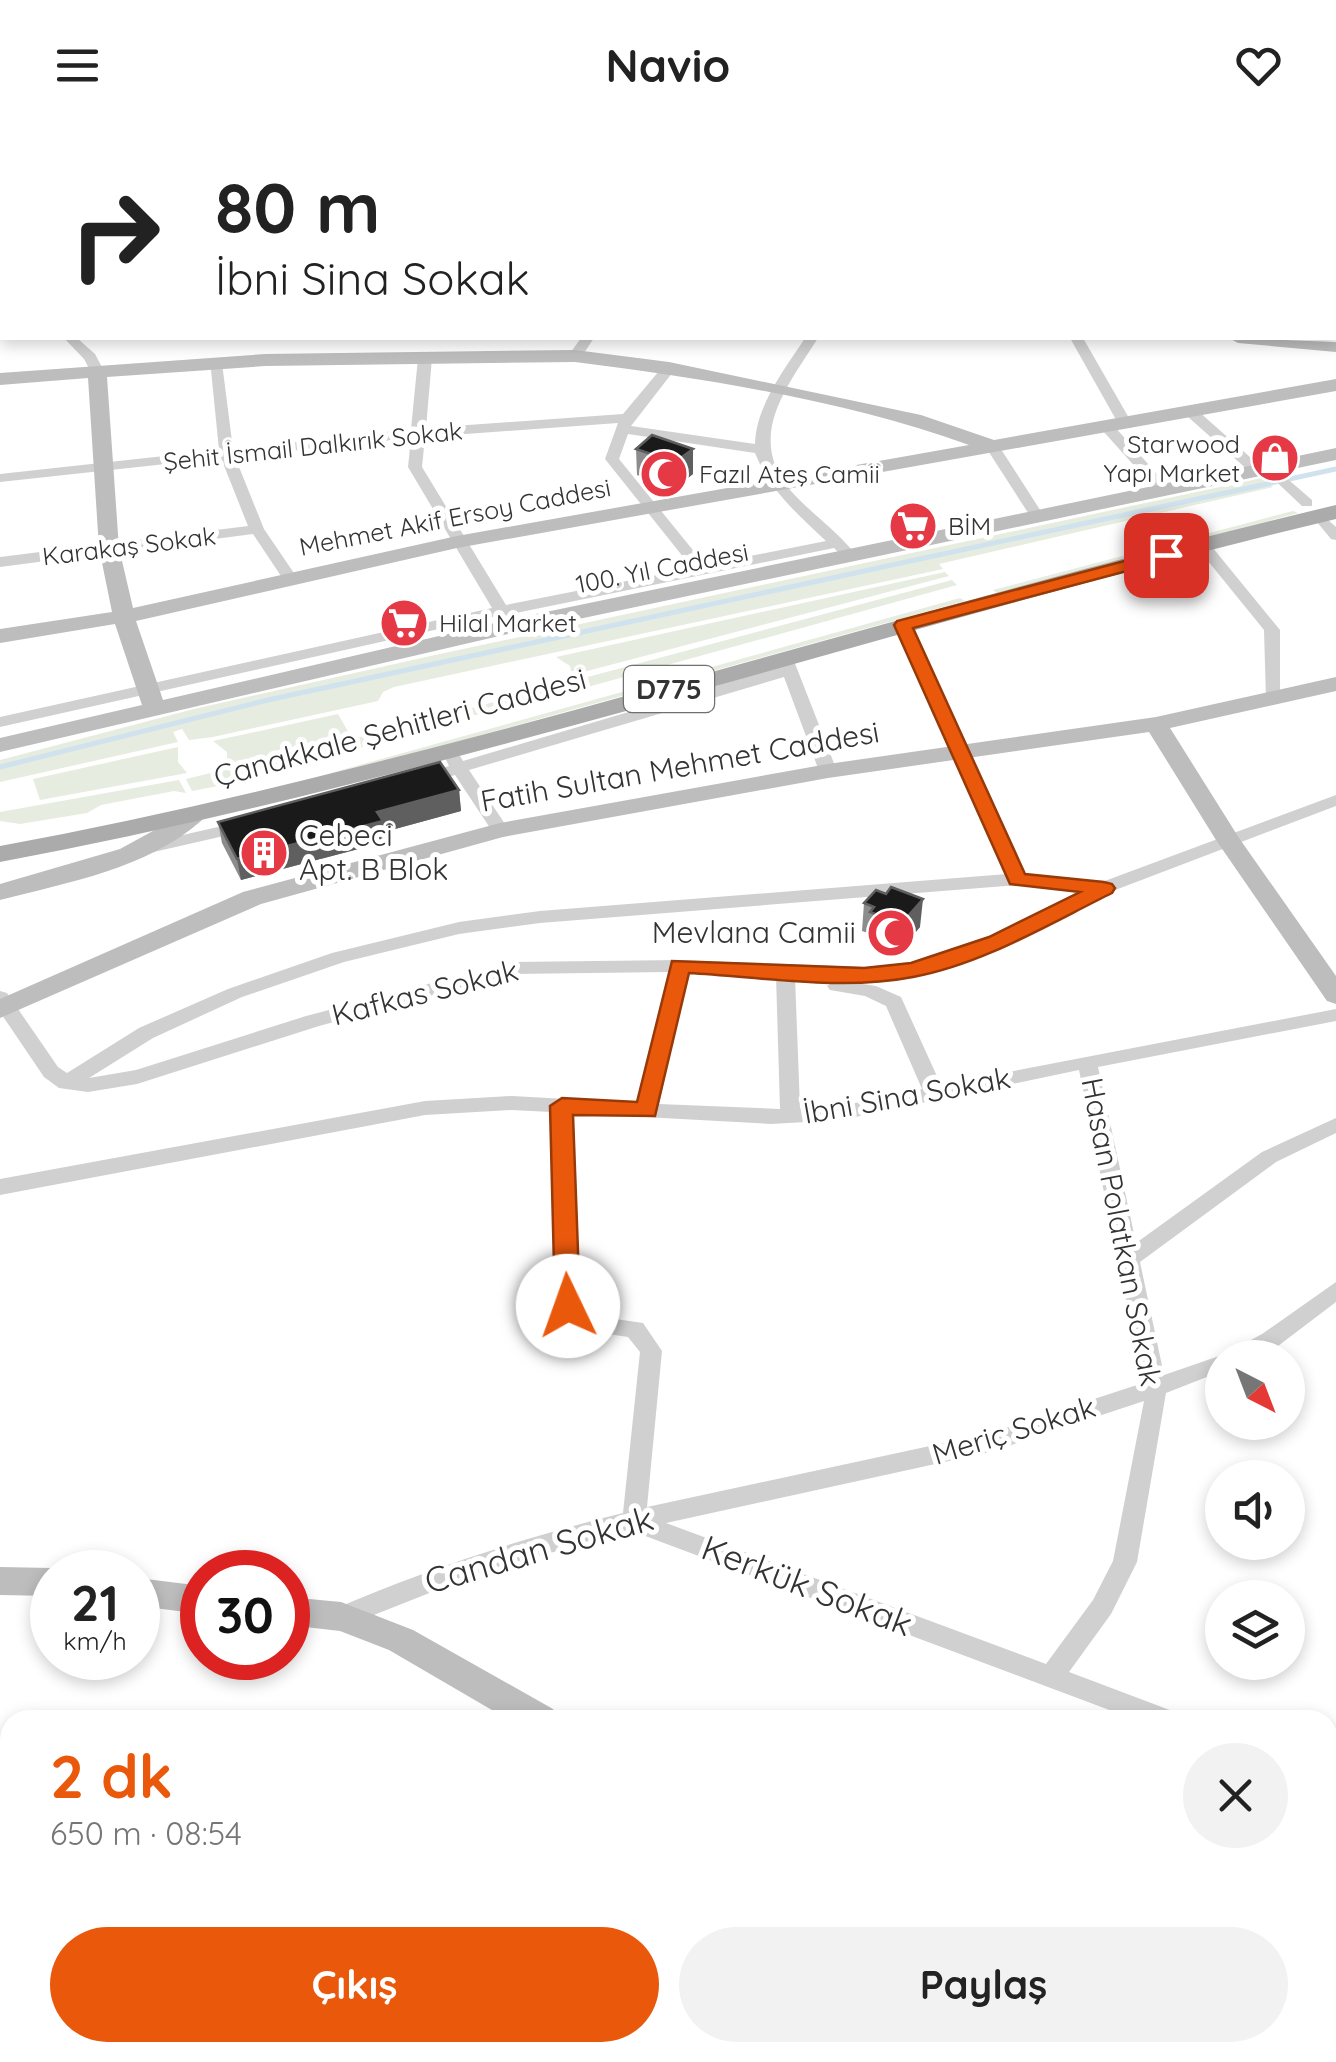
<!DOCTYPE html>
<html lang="tr">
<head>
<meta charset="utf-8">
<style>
  :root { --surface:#fff; --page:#f2f2f2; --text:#222; --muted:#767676; --accent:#ea580c }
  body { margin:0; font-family:Quicksand,sans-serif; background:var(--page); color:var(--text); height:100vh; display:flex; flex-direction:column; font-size:38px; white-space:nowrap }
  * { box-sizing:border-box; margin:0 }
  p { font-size:32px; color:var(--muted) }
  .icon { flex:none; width:55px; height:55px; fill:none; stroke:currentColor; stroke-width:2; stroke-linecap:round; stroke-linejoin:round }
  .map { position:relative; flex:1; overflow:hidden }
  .panel { position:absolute; left:0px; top:1580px; width:1338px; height:352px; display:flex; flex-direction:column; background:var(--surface); border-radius:30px 30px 0 0; box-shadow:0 5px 15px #0003 }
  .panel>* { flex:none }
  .hud { position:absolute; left:0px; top:0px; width:1338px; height:210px; box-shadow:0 5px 15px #0003; background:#fff; color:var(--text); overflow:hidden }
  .needle { width:65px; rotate:138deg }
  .fabs { position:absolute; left:1205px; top:1210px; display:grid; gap:20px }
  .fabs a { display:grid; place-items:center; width:100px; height:100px; border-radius:50%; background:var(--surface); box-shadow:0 5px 15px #0003; font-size:50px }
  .speed { position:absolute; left:30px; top:1420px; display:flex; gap:20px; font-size:50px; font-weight:700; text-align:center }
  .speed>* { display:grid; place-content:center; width:130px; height:130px; border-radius:50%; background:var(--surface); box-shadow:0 5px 15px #0003; line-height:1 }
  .speed small { font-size:25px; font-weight:400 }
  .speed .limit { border:15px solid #d22; background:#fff; color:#111 }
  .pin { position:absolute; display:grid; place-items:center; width:85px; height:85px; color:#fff; margin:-42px; border-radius:20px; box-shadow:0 5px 15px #0006 }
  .me { position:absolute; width:110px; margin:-55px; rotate:357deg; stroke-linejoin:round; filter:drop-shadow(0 0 8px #0008) }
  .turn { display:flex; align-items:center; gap:35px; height:210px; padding:0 50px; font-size:45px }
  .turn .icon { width:130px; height:130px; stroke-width:2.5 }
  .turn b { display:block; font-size:70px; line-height:85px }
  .round { display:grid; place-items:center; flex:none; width:105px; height:105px; border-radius:52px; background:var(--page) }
  .headline { display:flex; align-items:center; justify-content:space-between; height:170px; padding:0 50px }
  h1 { font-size:60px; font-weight:700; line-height:75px; color:var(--accent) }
  .action { display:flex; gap:20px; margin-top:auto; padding:20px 50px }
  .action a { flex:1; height:115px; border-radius:60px; background:var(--accent); color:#fff; font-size:40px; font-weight:700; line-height:115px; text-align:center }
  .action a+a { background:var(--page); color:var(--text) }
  header { display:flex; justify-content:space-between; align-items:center; height:130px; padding:0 50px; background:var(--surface); font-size:45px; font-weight:700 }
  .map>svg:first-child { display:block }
  .green { fill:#e6ecdf }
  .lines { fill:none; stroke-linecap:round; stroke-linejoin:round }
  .stream { stroke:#cfe2ee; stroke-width:5 }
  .street { fill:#d0d0d0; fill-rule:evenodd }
  .secondary { fill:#bdbdbd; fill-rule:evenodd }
  .primary { fill:#ababab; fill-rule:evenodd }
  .wall { fill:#8c8c8c }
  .shaded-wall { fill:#5f5f5f }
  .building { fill:#1a1a1a; stroke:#5f5f5f; stroke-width:2.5 }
  .route { fill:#ea580c; stroke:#983908; stroke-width:2.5 }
  .labels { text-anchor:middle; stroke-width:10; stroke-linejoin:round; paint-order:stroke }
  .far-poi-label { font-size:25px; fill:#333; stroke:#fff; text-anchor:start }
  .far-street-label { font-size:25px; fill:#333; stroke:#fff }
  .shield { fill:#fff; stroke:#707070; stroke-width:2.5 }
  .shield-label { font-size:28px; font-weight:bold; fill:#333 }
  .street-label { font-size:30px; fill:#333; stroke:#fff }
  .poi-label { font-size:30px; fill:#333; stroke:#fff; text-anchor:start }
  .near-street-label { font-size:35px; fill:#333; stroke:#fff }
</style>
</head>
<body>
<header><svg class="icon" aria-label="menu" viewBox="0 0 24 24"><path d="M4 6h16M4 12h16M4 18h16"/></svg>Navio<svg class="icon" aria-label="heart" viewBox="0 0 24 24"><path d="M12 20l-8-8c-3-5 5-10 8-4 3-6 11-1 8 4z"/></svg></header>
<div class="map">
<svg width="1336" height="1932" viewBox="0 0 1336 1932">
  <rect width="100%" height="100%" fill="#fff"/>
  <g class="green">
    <polygon points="512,0 1137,0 511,2"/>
    <polygon points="1262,348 1273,357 939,434 943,439 394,557 383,562 378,571 213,607 189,610 182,599 173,602 178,612 0,652 0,630 194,579 435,525"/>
    <polygon points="1293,381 1298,383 997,463 993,460"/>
    <polygon points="945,442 949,446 572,545 570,536 556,527"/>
    <path d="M952,450L957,455L501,581C464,588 414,589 382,612L279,639L264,647L192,661L186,649L389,600Z"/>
    <polygon points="960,468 965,471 344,643 259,663"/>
    <polygon points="338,584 350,605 227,636 227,622 213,611"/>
    <polygon points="178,617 178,632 187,643 40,670 33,649"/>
    <polygon points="179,650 186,663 174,661 101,675 87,683 20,694 0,691 0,682"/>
  </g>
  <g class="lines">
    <polyline class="stream" points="0,637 268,570 1336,339"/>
    <g class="street">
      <polygon points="14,0 35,0 37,2 16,2"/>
      <polygon points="1244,0 1264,0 1266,2 1246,2"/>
      <polygon points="1335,85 1336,86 1336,94 1335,93"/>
      <rect x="1335" y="138" width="1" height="9"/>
      <polygon points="0,154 2,155 2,163 0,162"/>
      <polygon points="64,208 77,208 95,224 104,241 102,244 92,244 84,229"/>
      <polygon points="581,208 594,208 580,229 570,229 568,226"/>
      <path d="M805,208H818C787,257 745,307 791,361C810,382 834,399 852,420L849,423H839L834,418L511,484L516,491L508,496L502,494L497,486L0,597V587L492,478L408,337L411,308L235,327L264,399L298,449L295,452H285L253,404L0,437V427L248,396L221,328L0,352V344L219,320L210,230L222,233L233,319L411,299L418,228L425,224L432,228L426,298L623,284L664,235L669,234L676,238L631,296L755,314C756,275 785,239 805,208ZM618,293L605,329L692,438L506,475L422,337L425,307ZM628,304L755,323C769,359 797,384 826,411L705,435L619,329Z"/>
      <polygon points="1070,208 1083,208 1133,295 1131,298 1119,295"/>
      <polygon points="1187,280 1197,280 1260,336 1260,342 1250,342 1187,286"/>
      <polygon points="1103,295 1113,295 1167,355 1167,361 1157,361 1103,301"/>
      <polygon points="987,313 997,313 1044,386 1042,389 1032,389 985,316"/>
      <polygon points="1269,333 1312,370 1312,376 1302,376 1264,340 1262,337"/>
      <polygon points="1319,382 1336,397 1336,410 1331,409 1312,386"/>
      <polygon points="1203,410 1208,412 1280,500 1280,572 1268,572 1266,569 1264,500 1195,415"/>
      <path d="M903,490L911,495L1025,744L1102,752L1336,665V676L1110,762L973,828L890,850L795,847L800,978L841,976L922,959L886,876L865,866L830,860L827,856L837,850L876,856L901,867L941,955L1336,879V891L1098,937L1136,1113L1262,1022L1336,988V1003L1276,1032L1140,1132L1164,1245L1225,1224L1262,1204L1336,1152V1172L1278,1216L1255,1228H1222V1241L1166,1263L1137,1432L1111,1484L1069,1542L1175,1582L1179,1590H1136L632,1401L490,1439L341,1498L332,1494L329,1487L332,1480C427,1439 523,1408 623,1383L640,1222L628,1207L574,1199L557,1176L551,982L512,980L425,985L0,1065V1049L425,971L512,966L639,973L669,842L512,844L319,896L137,954L88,962L59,958L44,947L0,882V861L7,863L58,937L67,943L139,898L228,859L332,823L459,792L540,781L1007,744L895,495ZM1018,755L1082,761L960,820L890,838L680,830L512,832L306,886L136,940L89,948L153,908L242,867L344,832L459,804L540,793ZM688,842L776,846L780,979L659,974ZM1079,940L1143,1253L990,1303L647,1377L662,1221L643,1193L588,1185L579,1174L571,983L771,994L841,990ZM1144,1271L1113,1431L1093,1470L1046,1534L666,1393L990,1322Z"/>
      <polygon points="786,526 794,531 837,641 834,645 822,645 819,641 784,547 469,640 509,700 506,704 494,704 455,645 422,654 413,649 416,645 449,636 446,630 448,626 460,626 463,631 780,537 778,531"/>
      <polygon points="244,691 253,696 250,700 145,724 136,719 139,715"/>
      <polygon points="1328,1622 1336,1624 1336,1648 1328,1646"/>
    </g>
    <g class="secondary">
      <polygon points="322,0 345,0 347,2 324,2"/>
      <polygon points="2,14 2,24 0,25 0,15"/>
      <rect x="0" y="77" width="2" height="10"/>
      <polygon points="1229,208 1336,212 1336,222 1238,213"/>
      <path d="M575,220L669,232L921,285L994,310L1336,249V261L457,418L136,491L163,570L512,489L1336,318V330L512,503L0,622V608L142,575L115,494L0,513V499L112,482L99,418L88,248L0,255V243L265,224ZM575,232C703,248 848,271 969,315L457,406L133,478L119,418L107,247L265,236Z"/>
      <polygon points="1336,547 1336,561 1170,598 1239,708 1336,846 1336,874 1327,871 1216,710 1149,602 828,648 503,707 261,774 0,888 0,869 243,762 500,693 828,634 1156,587"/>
      <path d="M193,679L201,681L205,686L201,691C146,739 69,752 0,770V754L120,719Z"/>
      <polygon points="0,1437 52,1438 64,1442 52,1442 52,1466 0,1465"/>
      <polygon points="138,1448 202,1456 202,1484 138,1476"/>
      <polygon points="288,1467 341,1472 413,1500 553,1579 559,1590 509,1590 389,1520 340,1501 288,1495"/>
      <polygon points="1336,1755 1336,1833 1328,1836 1328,1759"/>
      <polygon points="1336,1869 1336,1907 1328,1909 1328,1871"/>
    </g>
    <path class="primary" d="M1336,375V389C889,496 452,647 0,732V716C452,632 889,481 1336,375Z"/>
  </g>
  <g class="wall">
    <polygon points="636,319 693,319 693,344 675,358 637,345"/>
    <polygon points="459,660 461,681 384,702 385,712 241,750 222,713 218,692"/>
    <polygon points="864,773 920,797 899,822 867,810 868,803 862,801"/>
  </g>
  <g class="shaded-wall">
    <polygon points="693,319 693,344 675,358 675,332"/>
    <polygon points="459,660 461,681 384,702 385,712 241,750 237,729 377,682"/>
    <polygon points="923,769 920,797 899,822 901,794"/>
  </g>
  <g class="building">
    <polygon points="652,305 693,319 675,332 636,319"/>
    <polygon points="440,632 459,660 377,682 383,691 237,729 218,692"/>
    <polygon points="891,757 923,769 901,794 870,782 874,777 864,773 876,760 886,764"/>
  </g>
  <path class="route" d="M1166,420L1172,421V429L913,498L1025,744L1104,752L1112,754L1115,758L1112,763C1049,794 983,834 913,847C841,861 761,847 689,843L655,986L573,985L580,1176L577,1183H559L555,1176L550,976L562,968L637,972L672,831L864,838L911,833L989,807L1080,762L1010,754L894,495L897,491Z"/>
  <defs>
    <g id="shop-disc" transform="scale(2.5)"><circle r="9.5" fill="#e63946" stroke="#fff"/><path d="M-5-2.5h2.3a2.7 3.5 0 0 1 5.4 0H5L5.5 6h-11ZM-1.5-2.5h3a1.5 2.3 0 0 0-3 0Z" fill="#fff"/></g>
    <g id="mosque-disc" transform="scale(2.5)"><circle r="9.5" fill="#e63946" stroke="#fff"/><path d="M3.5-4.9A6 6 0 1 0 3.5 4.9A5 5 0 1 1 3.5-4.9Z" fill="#fff"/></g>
    <g id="supermarket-disc" transform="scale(2.5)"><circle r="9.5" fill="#e63946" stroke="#fff"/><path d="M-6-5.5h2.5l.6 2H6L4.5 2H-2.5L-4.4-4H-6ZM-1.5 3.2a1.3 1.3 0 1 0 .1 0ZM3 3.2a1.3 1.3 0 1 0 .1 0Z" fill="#fff"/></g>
    <g id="building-disc" transform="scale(2.5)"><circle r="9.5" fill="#e63946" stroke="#fff"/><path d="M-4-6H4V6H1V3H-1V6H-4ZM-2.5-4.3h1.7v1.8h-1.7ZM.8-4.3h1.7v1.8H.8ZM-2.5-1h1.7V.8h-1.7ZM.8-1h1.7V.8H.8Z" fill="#fff"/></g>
  </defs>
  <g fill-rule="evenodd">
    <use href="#shop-disc" x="1275" y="328"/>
    <use href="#mosque-disc" x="664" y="344"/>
    <use href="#supermarket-disc" x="913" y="396"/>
    <use href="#supermarket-disc" x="404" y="493"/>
    <use href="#building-disc" x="264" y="723"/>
    <use href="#mosque-disc" x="891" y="803"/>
  </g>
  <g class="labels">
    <g class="far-poi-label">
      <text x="1240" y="323" text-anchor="end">Starwood<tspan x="1240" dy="29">Yapı Market</tspan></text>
      <text x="699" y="353">Fazıl Ateş Camii</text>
      <text x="948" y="405">BİM</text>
      <text x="439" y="502">Hilal Market</text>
    </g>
    <g class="far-street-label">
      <text transform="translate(313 316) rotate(-6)" y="9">Şehit İsmail Dalkırık Sokak</text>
      <text transform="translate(455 387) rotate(-11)" y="9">Mehmet Akif Ersoy Caddesi</text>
      <text transform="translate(129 416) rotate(-7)" y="9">Karakaş Sokak</text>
      <text transform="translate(662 438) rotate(-11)" y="9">100. Yıl Caddesi</text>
    </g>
    <rect class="shield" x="624" y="536" width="90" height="46" rx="8"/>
    <g class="shield-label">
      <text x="669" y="569">D775</text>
    </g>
    <g class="street-label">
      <text transform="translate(400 598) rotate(-15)" y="10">Çanakkale Şehitleri Caddesi</text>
      <text transform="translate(680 637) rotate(-10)" y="10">Fatih Sultan Mehmet Caddesi</text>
      <text transform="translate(425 863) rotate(-14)" y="10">Kafkas Sokak</text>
      <text transform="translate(907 966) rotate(-10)" y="10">İbni Sina Sokak</text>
      <text transform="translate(1121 1102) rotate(79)" y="10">Hasan Polatkan Sokak</text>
      <text transform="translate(1014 1301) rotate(-17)" y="10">Meriç Sokak</text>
    </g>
    <g class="poi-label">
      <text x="299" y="716">Cebeci<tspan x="299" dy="34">Apt. B Blok</tspan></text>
      <text x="856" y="813" text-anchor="end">Mevlana Camii</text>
    </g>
    <g class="near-street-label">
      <text transform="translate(539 1420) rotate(-16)" y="12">Candan Sokak</text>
      <text transform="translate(807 1456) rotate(21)" y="12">Kerkük Sokak</text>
    </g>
  </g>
</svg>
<div class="fabs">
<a><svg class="needle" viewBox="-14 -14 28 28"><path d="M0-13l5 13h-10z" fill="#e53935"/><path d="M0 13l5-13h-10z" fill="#767676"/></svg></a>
<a><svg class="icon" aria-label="sound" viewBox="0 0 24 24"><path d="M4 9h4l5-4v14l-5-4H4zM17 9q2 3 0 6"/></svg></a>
<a><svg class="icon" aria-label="layers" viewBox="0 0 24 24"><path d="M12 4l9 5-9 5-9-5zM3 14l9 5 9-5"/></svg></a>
</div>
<div class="speed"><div>21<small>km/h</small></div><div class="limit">30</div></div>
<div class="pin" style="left:1166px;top:425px;background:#d93025"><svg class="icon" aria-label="arrive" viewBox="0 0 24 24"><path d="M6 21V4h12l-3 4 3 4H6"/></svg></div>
<svg class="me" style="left:568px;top:1176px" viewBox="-20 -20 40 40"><circle r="19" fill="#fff"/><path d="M0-13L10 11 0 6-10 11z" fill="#ea580c"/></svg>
<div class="hud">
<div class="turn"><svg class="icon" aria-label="right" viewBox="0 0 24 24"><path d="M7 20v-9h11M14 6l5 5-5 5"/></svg><div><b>80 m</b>İbni Sina Sokak</div></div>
</div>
<section class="panel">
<div class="headline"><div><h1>2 dk</h1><p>650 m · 08:54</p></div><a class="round"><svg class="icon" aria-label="close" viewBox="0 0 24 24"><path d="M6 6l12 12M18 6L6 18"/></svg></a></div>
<div class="action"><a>Çıkış</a><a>Paylaş</a></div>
</section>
</div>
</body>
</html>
